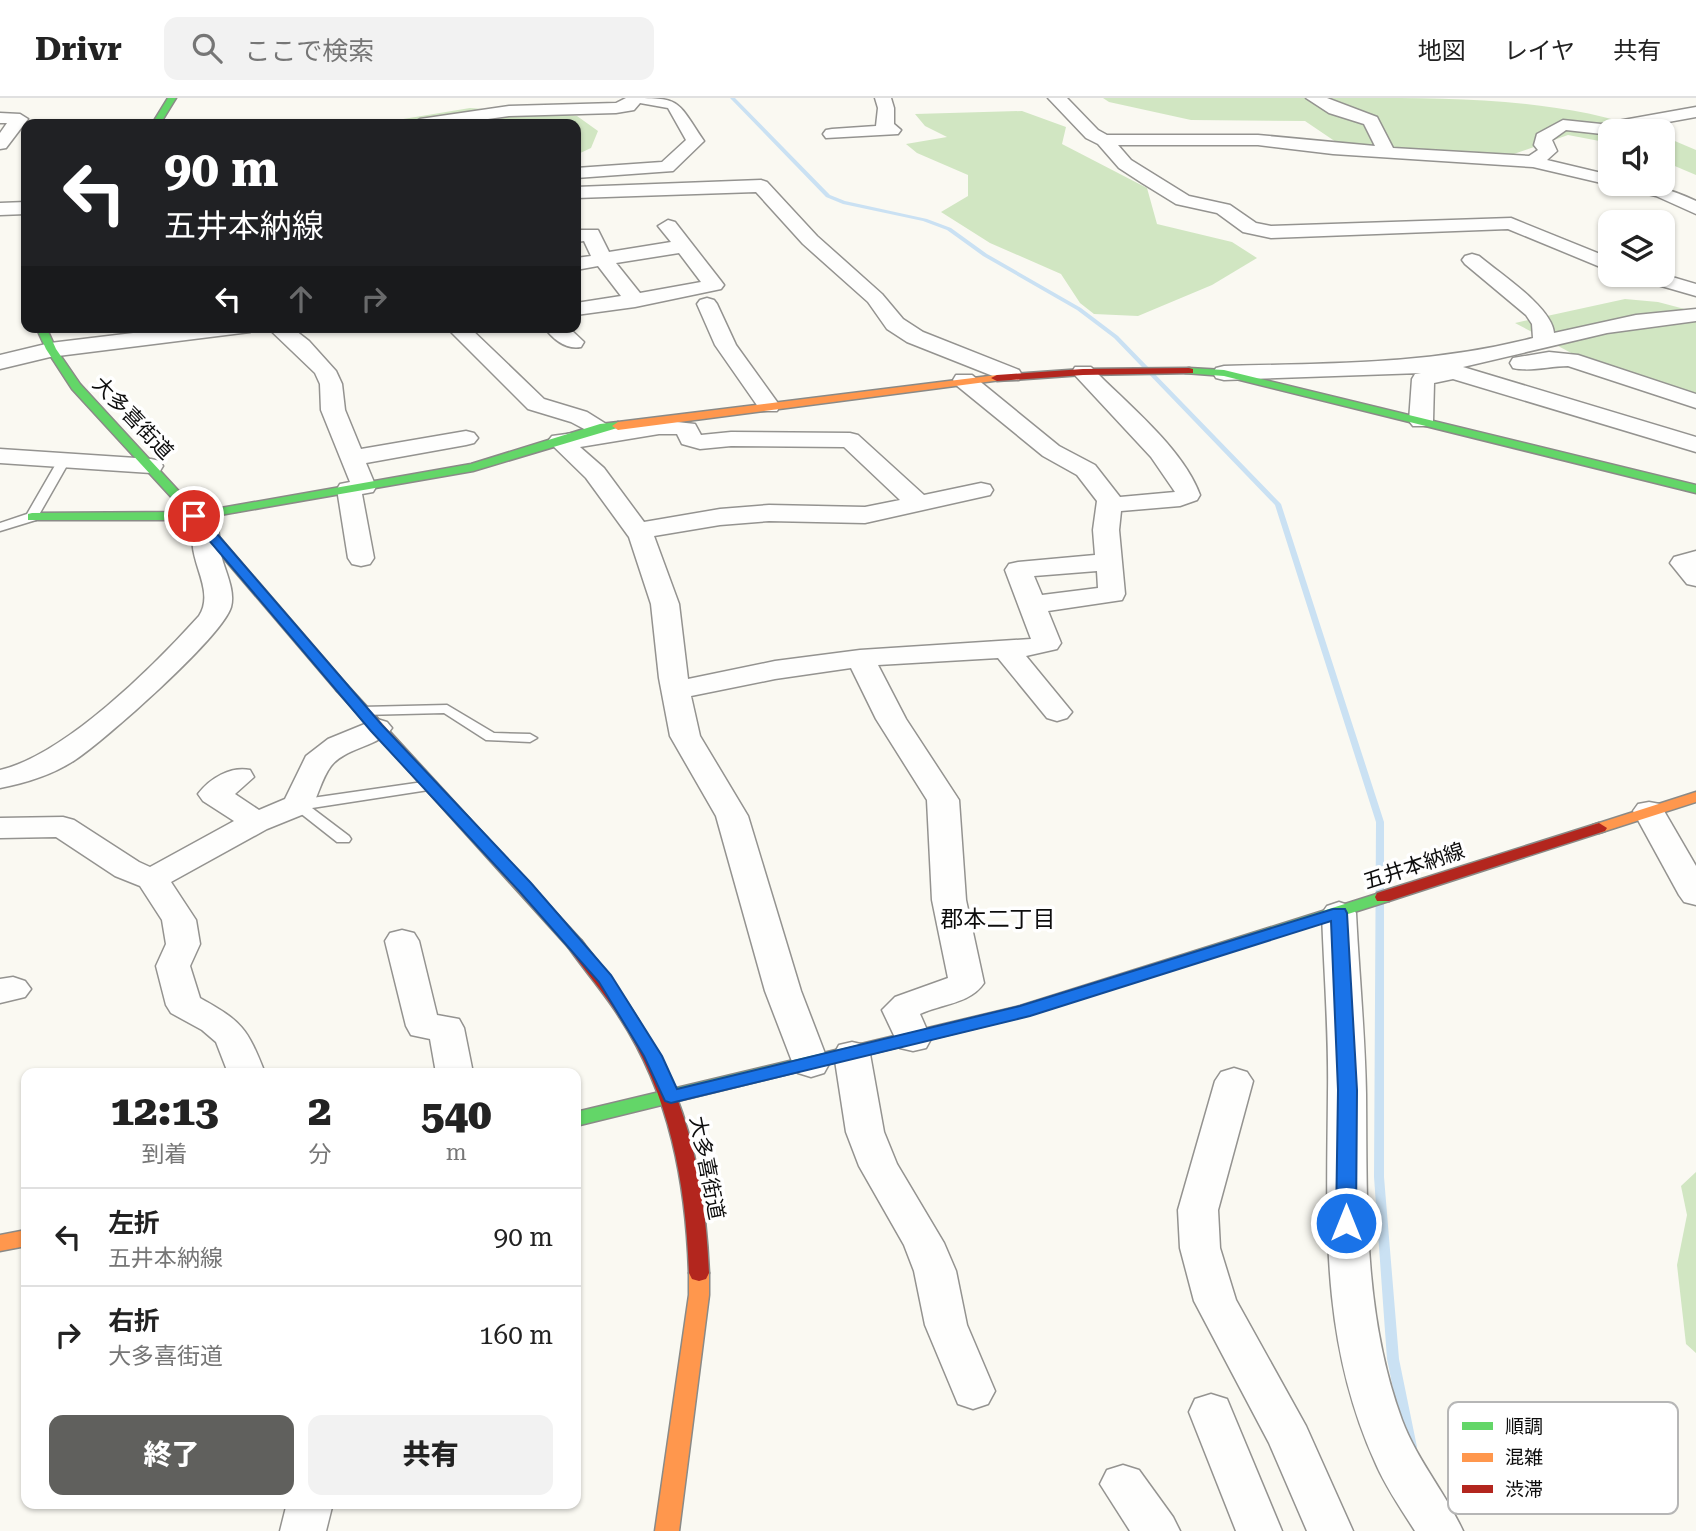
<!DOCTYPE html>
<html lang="ja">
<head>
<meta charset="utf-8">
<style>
  :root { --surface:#fff; --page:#f2f2f2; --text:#222; --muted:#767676; --line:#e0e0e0; --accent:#60605d }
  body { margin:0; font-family:"Roboto Serif","Noto Sans JP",serif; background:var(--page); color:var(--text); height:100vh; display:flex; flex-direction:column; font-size:26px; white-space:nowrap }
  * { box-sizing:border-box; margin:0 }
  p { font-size:23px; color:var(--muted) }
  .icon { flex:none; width:38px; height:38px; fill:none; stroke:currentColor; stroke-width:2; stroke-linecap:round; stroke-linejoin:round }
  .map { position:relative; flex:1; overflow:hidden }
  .panel { position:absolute; left:21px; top:970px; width:560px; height:441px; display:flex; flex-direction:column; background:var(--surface); border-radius:14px; box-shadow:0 2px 5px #0004 }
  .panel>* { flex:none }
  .hud { position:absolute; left:21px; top:21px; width:560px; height:214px; border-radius:14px; box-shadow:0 2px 5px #0004; background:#202124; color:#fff; overflow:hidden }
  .tools { position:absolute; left:1598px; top:21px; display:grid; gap:14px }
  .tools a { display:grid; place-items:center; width:77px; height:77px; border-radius:14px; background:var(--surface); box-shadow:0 2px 5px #0004; font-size:35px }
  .pin { position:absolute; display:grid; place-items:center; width:60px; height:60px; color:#fff; margin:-30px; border:4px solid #fff; border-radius:50%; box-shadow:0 2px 7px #0007 }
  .me { position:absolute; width:77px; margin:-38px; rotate:0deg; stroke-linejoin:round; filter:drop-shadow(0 0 5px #0008) }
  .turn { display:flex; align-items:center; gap:24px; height:147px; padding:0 28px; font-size:32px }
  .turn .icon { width:91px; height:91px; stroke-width:2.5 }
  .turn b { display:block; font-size:49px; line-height:60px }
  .lanes { display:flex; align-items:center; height:66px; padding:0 28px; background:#0003; justify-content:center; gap:35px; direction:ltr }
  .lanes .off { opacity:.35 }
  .eta { display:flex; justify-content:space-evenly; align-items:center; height:119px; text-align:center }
  .eta b { font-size:42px; font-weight:800; line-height:49px }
  .action { display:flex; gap:14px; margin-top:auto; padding:14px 28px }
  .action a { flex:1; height:80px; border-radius:14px; background:var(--accent); color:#fff; font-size:28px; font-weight:800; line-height:80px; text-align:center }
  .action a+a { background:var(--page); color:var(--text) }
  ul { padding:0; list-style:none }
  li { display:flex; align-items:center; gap:21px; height:98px; padding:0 28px; border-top:2px solid var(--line) }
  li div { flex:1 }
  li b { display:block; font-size:26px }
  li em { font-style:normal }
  header { display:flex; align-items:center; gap:42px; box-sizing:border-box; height:98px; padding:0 35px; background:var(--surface); border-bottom:2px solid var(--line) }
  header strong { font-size:33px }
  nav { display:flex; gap:38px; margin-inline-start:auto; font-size:24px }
  .search { width:490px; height:63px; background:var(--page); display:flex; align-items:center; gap:18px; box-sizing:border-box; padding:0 24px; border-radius:14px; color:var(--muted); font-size:26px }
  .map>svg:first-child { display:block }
  .forest { fill:#d1e6c2 }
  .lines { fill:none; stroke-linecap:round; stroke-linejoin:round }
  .stream { fill:#cae1f3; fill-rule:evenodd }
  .lane-casing { stroke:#949390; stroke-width:3 }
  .street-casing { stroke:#949390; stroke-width:3 }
  .fast-casing { stroke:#8a8a87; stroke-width:3 }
  .slow-casing { stroke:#8a8a87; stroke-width:3 }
  .jam-casing { stroke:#8a8a87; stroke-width:3 }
  .lane { fill:#fefefd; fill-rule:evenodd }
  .street { fill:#fefefd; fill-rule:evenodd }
  .fast { fill:#63d668; fill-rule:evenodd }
  .slow { fill:#ff974d; fill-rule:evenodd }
  .jam { fill:#b3261e; fill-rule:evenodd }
  .route { fill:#1a73e8; stroke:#114b97; stroke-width:2 }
  .labels { text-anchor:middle; stroke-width:7; stroke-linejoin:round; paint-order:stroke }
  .street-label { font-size:21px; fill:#0d0d0d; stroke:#fff }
  .neighbourhood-label { font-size:23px; fill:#0d0d0d; stroke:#fff }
  .key { fill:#fff; stroke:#b6b6b6; stroke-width:2 }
  .key-label { font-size:19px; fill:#0d0d0d }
</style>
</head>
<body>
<header>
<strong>Drivr</strong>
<div class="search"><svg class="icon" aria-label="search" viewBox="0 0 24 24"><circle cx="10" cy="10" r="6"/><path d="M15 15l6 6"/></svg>ここで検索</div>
<nav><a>地図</a><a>レイヤ</a><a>共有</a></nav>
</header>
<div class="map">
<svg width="1696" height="1433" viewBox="0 0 1696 1433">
  <rect width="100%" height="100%" fill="#faf9f2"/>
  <g class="forest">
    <path d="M1103,0C1188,0 1273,0 1358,0C1456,0 1559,0 1651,33H1610V45L1568,37L1511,57L1443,54L1336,44L1305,23L1191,22L1109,4Z"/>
    <polygon points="470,10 577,18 598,33 591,50 576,57 576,26 373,26"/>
    <polygon points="1022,13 1066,29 1062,46 1147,90 1157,126 1232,144 1257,160 1212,187 1138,218 1094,216 1080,205 1061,176 990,145 941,114 968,98 968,77 917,55 906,46 947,39 925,28 915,16"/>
    <polygon points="1663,38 1696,52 1696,77 1663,63"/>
    <polygon points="1625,201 1658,204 1696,214 1696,296 1575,257 1515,225"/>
    <polygon points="1696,1074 1696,1255 1686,1246 1677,1167 1687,1117 1681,1088"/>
  </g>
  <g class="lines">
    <polygon class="stream" points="730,0 735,0 830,97 845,103 927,121 951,130 987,156 1081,210 1118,238 1281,406 1384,724 1384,1079 1399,1261 1417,1349 1415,1353 1411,1354 1407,1353 1405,1349 1387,1261 1374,1079 1376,724 1275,407 1114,240 1077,212 983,158 947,132 923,123 843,106 826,99"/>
    <g class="lane-casing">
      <g id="lane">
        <polygon points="63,360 69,364 36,422 0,433 0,425 27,416 57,364"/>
        <polygon points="447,607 494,635 530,636 537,640 530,644 486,642 444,615 362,617 355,613 362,609"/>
        <polygon points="430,683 435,685 438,688 435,691 312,710 349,738 351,741 349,744 337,744 290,707 298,702"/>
      </g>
    </g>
    <g class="street-casing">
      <g id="street">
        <path d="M626,0C682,0 675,0 704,43L673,73L576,80V70L662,64L686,42L668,10L640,5L634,12L616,15L509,18L453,26H411L420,21L509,8L616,5Z"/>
        <polygon points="875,0 891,0 894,10 894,26 901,32 898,36 826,40 823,36 826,32 832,31 876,28 878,10"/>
        <polygon points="1048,0 1067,0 1098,32 1107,37 1258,37 1375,48 1364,26 1329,15 1306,0 1327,0 1377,19 1393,50 1529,58 1538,52 1534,47 1537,36 1563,22 1601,26 1696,9 1696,19 1602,36 1566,32 1552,42 1557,53 1547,62 1610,77 1610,86 1617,86 1610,87 1533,69 1333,56 1258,47 1118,47 1131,62 1189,98 1230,107 1256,125 1271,128 1511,120 1610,160 1610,173 1508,131 1271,140 1243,134 1217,115 1176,106 1142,85 1119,70 1098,46 1086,40"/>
        <polygon points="0,15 20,16 28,21 6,50 0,51 0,35 7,25 0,25"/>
        <polygon points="761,82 767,84 817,138 882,196 903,221 923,234 1019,272 1022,277 1019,282 1003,282 907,244 887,231 868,204 803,146 756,94 576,100 576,89"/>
        <path d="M1619,86C1648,85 1669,90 1696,103V116L1656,98L1622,90Z"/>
        <polygon points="26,104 26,116 0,117 0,105"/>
        <path d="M668,122L675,124L721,183L724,187L721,191L635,209L576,217V205L621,198L598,168L576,172V160L591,158L584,143L576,144V132H598L609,154L671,144L658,128ZM679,155L701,184L640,195L616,165Z"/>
        <path d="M1472,156L1479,158C1499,175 1552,209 1554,235L1636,217L1696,211V223L1607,235L1463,269L1696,339V354L1453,281L1434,285L1433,323L1429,328H1413L1409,323L1412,281L1415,276L1421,275L1224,282L1216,280L1213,275L1216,270L1224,268C1332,265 1427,267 1533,240L1532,226L1526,217L1465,166L1462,162L1465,158Z"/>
        <polygon points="1662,176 1696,186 1696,198 1637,181 1634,177"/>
        <polygon points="707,200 714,202 717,206 736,247 780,308 777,313 761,313 715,247 697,206 700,202"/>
        <polygon points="183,229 252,229 250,234 50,259 0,271 0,257 50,245"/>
        <polygon points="267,229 291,229 309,243 336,273 342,286 345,312 361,351 466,333 474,335 478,340 474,345 466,347 366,365 376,389 373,394 362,396 374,460 370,466 361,468 352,466 348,460 337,391 340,386 350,384 321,312 320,286 315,275"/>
        <path d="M446,229H469L544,301L587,314L611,329L659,322L695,326L701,337L731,334L850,335L858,337L924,397L981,385L990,387L993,392L990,397L865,425L769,423L720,427L654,438L679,506L688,581L775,563L860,552L1031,541L1005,472L1009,466L1018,464L1095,457L1093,432L1097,403L1077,377L1043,358L956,287L953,282L956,277H972L1059,348L1095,367L1120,399L1175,394L1151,359L1072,274L1075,269H1091C1126,305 1183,350 1200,397L1197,402L1180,408L1121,413L1119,432L1125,496L1122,502L1048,513L1061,545L1057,551L1026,558L1072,614L1067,620L1057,623L1047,620L998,560L878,567L906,621L959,702L966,802L984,885C970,906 941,906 920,916L931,941L926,950L913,953L900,950L882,912L895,899L948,880L932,802L927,702L876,621L851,570L775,581L691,598L700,638L748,718L801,893L829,966L824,975L811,979L798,975L793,966L765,893L716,718L670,638L659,580L651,506L629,439L586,380L548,343L552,338L588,333L571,324L528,311ZM659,336H677L682,346L700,351L731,348L844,349L900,402L865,409L769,407L720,411L644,424L604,370L580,349ZM1097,473L1098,490L1042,497L1034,478Z"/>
        <path d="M544,229H568L584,244L581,249C566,252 553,241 544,229Z"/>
        <path d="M1549,254L1578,257L1696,296V310L1568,268C1550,268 1530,274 1513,270L1510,265L1513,260Z"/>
        <polygon points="0,351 151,361 160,363 163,368 160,373 151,375 0,365"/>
        <path d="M207,424L216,427C221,434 218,443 220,452C223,470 236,491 231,509C222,539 104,643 75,662C52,677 26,685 0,690V672C65,657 154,568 199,518C218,489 179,454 198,427Z"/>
        <polygon points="1696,453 1696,488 1687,486 1670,465 1674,459"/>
        <path d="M377,621L387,624L392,630C379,649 346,649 331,668C321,681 318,700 309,714L267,731L171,784L196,822L200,846L190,868L200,900C243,924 247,930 265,975H228L216,944L202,932L171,915L166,907L156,868L166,846L162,822L140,788L115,778L56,739L0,740V720L63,719L74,722L139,764L150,769L234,723L203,703L198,696C210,680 231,668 250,672L254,679L235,696L259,712L285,701L306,658L328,641Z"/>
        <polygon points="1649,704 1660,706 1696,768 1696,807 1684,804 1679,797 1633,713 1638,706"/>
        <path d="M1339,804L1351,808L1356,815C1359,875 1365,936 1366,996C1367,1106 1363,1216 1402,1322C1417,1362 1445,1394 1463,1433H1415C1401,1411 1385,1388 1375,1364C1320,1242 1327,1125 1328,995C1329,935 1324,875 1322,815L1327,808Z"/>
        <polygon points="402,832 414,835 419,843 437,917 459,921 464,930 473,975 436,975 430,941 411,937 406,928 385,843 390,835"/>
        <polygon points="13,879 25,883 31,891 25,899 0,905 0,881"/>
        <polygon points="852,944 865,947 870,956 884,1034 897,1066 944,1145 956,1173 967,1227 995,1293 988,1306 973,1311 958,1306 925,1227 914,1173 904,1147 859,1068 846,1034 834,956 839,947"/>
        <polygon points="1234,970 1247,974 1253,983 1218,1112 1220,1150 1236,1202 1306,1328 1353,1433 1307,1433 1269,1345 1194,1203 1180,1150 1178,1112 1215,983 1221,974"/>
        <polygon points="1211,1296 1227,1301 1282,1433 1236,1433 1189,1314 1195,1301"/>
        <polygon points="1123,1367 1139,1372 1173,1419 1180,1433 1130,1433 1100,1386 1107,1372"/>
        <polygon points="287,1405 333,1405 326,1433 280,1433"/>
      </g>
    </g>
    <g class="fast-casing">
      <g id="fast">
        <polygon points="168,0 176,0 160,26 152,26"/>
        <polygon points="36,229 46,229 56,251 80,286 198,414 471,366 600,326 618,324 624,328 473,373 203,420 347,587 349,590 347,593 337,593 191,422 28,422 28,416 32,415 185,414 72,291 46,251"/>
        <polygon points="1189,270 1224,272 1696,387 1696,395 1224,278 1185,275 1185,271"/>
        <polygon points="1383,794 1391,799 1389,803 1029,917 576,1028 576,1014 1020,908"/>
      </g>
    </g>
    <g class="slow-casing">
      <g id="slow">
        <polygon points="997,277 1003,280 1001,282 618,332 612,328 618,324"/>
        <polygon points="342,586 347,587 581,842 584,846 581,850 569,850 337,593 335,590 337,587"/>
        <polygon points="1696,694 1696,704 1599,735 1591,730 1593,727"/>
        <polygon points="26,1132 26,1148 0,1153 0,1137"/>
        <polygon points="699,1167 706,1169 709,1175 709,1197 679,1433 655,1433 689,1197 689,1175 692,1169"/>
      </g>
    </g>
    <g class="jam-casing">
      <g id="jam">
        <polygon points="1189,270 1193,271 1193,275 1083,277 997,283 991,280 997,277 1083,271"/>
        <polygon points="1599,725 1607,730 1605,733 1389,803 1377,803 1375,799 1377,795"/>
        <path d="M575,841L581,842C669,951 703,1035 709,1175L706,1181L699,1183L692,1181L689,1175C686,1085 670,997 620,920C604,894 583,871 566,846Z"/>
      </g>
    </g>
    <use href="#lane" class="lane"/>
    <use href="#street" class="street"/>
    <use href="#fast" class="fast"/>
    <use href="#slow" class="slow"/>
    <use href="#jam" class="jam"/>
  </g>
  <polygon class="route" points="194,414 199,415 382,627 531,785 611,877 662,958 677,991 1020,908 1333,811 1345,811 1347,815 1357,992 1356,1125 1353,1130 1346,1132 1339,1130 1336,1125 1338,992 1331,823 1030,918 671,1005 665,1003 644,958 599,884 519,793 371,633 190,420 190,415"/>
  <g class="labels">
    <g class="street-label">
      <text transform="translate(133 320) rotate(46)" y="7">大多喜街道</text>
      <text transform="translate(1414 768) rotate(-18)" y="7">五井本納線</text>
      <text transform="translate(707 1070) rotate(79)" y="7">大多喜街道</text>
    </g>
    <g class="neighbourhood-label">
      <text x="998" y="829">郡本二丁目</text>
    </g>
  </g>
  <rect x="1448" y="1304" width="230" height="112" rx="10" class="key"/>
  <rect x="1462" y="1324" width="31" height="8" fill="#63d668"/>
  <rect x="1462" y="1355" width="31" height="9" fill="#ff974d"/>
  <rect x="1462" y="1387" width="31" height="8" fill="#b3261e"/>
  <g class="key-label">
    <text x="1505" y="1335">順調</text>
    <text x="1505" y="1366">混雑</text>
    <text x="1505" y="1398">渋滞</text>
  </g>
</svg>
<div class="tools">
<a><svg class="icon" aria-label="sound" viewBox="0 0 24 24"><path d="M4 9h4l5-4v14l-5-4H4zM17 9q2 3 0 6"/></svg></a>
<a><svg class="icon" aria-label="layers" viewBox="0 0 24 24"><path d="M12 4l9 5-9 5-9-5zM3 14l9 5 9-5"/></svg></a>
</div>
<div class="pin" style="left:194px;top:418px;background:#d93025"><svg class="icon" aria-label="arrive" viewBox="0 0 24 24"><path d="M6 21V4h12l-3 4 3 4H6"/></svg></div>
<svg class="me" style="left:1346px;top:1125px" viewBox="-20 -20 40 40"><circle r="17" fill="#1a73e8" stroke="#fff" stroke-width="3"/><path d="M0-11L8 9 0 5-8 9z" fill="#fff"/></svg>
<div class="hud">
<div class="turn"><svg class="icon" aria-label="left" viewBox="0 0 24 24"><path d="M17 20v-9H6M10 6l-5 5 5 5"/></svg><div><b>90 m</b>五井本納線</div></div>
<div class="lanes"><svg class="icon" aria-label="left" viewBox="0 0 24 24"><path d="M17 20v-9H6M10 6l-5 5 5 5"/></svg><svg class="icon off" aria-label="ahead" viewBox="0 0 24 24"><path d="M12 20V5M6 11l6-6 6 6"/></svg><svg class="icon off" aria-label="right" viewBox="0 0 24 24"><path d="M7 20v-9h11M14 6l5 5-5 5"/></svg></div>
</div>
<section class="panel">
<div class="eta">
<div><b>12:13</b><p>到着</p></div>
<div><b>2</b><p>分</p></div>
<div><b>540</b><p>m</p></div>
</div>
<ul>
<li><svg class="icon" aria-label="left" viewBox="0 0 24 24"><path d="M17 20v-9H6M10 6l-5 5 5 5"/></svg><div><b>左折</b><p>五井本納線</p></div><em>90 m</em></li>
<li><svg class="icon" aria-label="right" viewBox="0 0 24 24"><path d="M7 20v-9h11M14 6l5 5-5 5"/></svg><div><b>右折</b><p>大多喜街道</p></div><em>160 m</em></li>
</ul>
<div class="action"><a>終了</a><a>共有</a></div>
</section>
</div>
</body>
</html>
